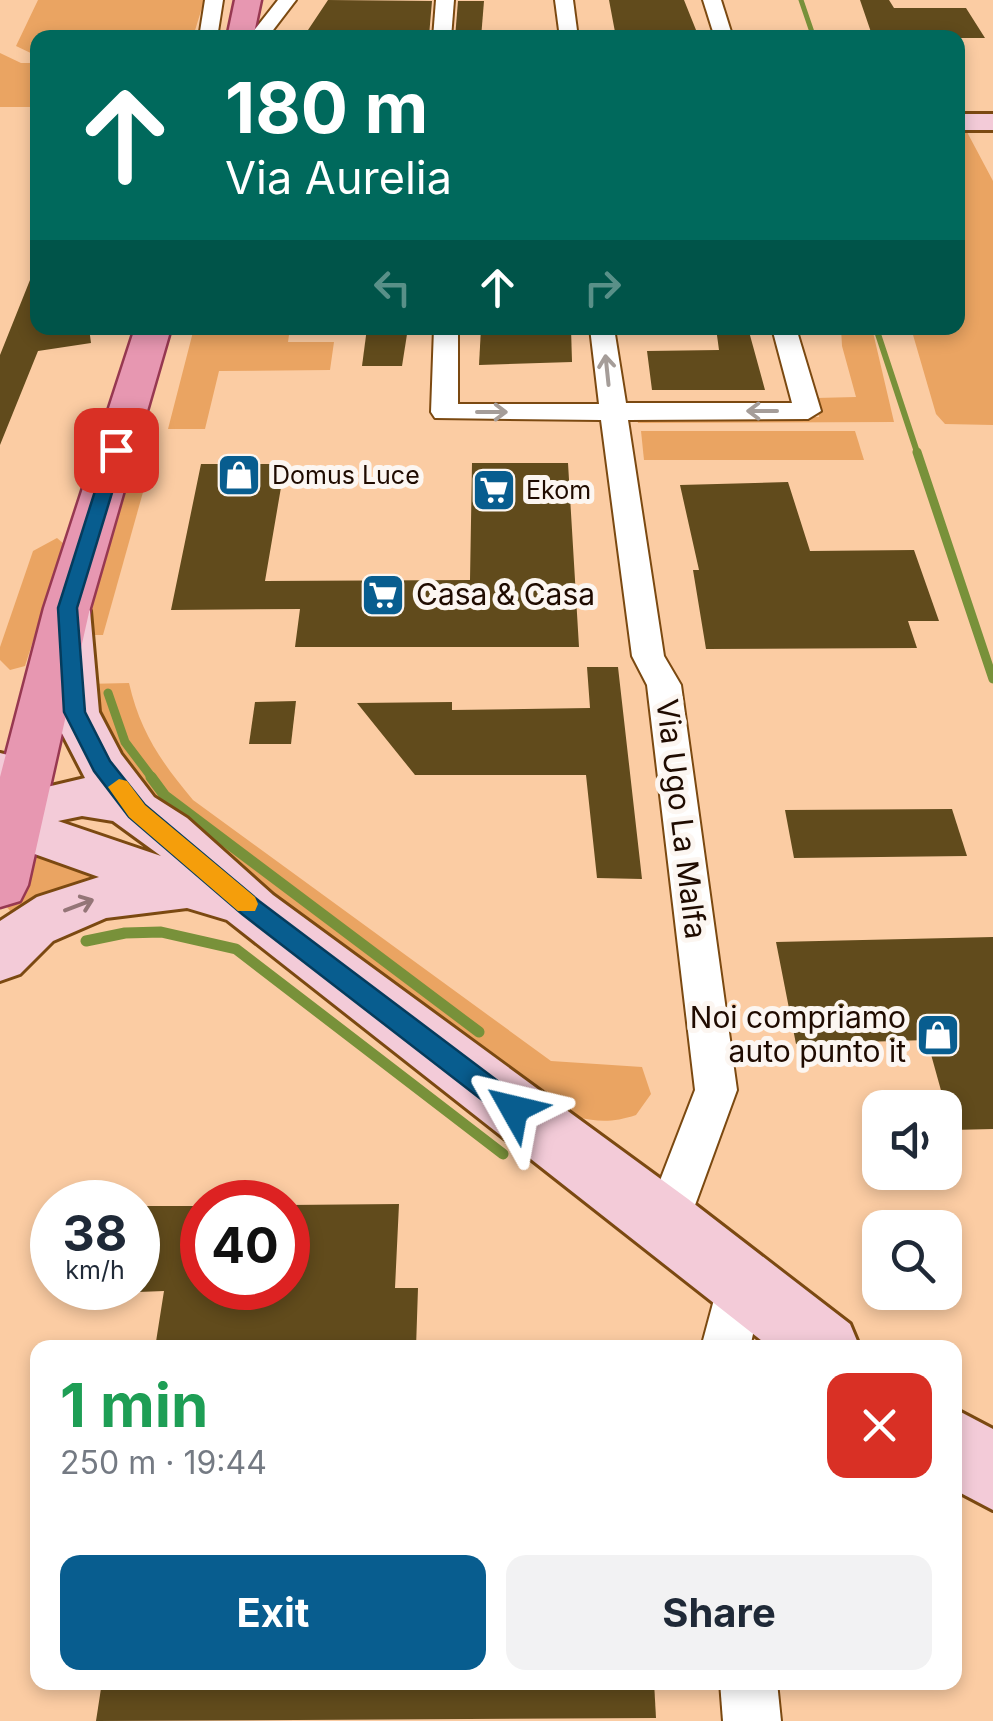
<!DOCTYPE html>
<html lang="en">
<head>
<meta charset="utf-8">
<style>
  :root { --surface:#fff; --page:#f2f2f3; --text:#1f2937; --muted:#747a83; --accent:#085d8f }
  body { margin:0; font-family:Inter,sans-serif; background:var(--page); color:var(--text); height:100vh; display:flex; flex-direction:column; font-size:38px; white-space:nowrap }
  * { box-sizing:border-box; margin:0 }
  p { font-size:32px; color:var(--muted) }
  .icon { flex:none; width:55px; height:55px; fill:none; stroke:currentColor; stroke-width:2; stroke-linecap:round; stroke-linejoin:round }
  .map { position:relative; flex:1; overflow:hidden }
  .side { position:absolute; left:30px; top:1340px; width:932px; height:350px; display:flex; flex-direction:column; background:var(--surface); border-radius:20px; box-shadow:0 5px 15px #0003 }
  .side>* { flex:none }
  .banner { position:absolute; left:30px; top:30px; width:935px; height:305px; border-radius:20px; box-shadow:0 5px 15px #0003; background:#00695c; color:#fff; overflow:hidden }
  .controls { position:absolute; left:862px; top:1090px; display:grid; gap:20px }
  .controls a { display:grid; place-items:center; width:100px; height:100px; border-radius:20px; background:var(--surface); box-shadow:0 5px 15px #0003; font-size:50px }
  .speed { position:absolute; left:30px; top:1180px; display:flex; gap:20px; font-size:50px; font-weight:700; text-align:center }
  .speed>* { display:grid; place-content:center; width:130px; height:130px; border-radius:50%; background:var(--surface); box-shadow:0 5px 15px #0003; line-height:1 }
  .speed small { font-size:25px; font-weight:400 }
  .speed .limit { border:15px solid #d22; background:#fff; color:#111 }
  .pin { position:absolute; display:grid; place-items:center; width:85px; height:85px; color:#fff; margin:-42px; border-radius:20px; box-shadow:0 5px 15px #0006 }
  .me { position:absolute; width:110px; margin:-55px; rotate:307deg; stroke-linejoin:round; filter:drop-shadow(0 0 8px #0008) }
  .turn { display:flex; align-items:center; gap:35px; height:210px; padding:0 30px; font-size:45px }
  .turn .icon { width:130px; height:130px; stroke-width:2.5 }
  .turn b { display:block; font-size:70px; line-height:85px }
  .lanes { display:flex; align-items:center; height:95px; padding:0 30px; background:#0003; justify-content:center; gap:50px; direction:ltr }
  .lanes .off { opacity:.35 }
  .round { display:grid; place-items:center; flex:none; width:105px; height:105px; border-radius:20px; background:var(--page) }
  .headline { display:flex; align-items:center; justify-content:space-between; height:170px; padding:0 30px }
  h1 { font-size:60px; font-weight:700; line-height:75px; color:#1e9e55 }
  .primary-button { display:flex; gap:20px; margin-top:auto; padding:20px 30px }
  .primary-button a { flex:1; height:115px; border-radius:20px; background:var(--accent); color:#fff; font-size:40px; font-weight:700; line-height:115px; text-align:center }
  .primary-button a+a { background:var(--page); color:var(--text) }
  .map>svg:first-child { display:block }
  .green { fill:#eaa462 }
  .lines { fill:none; stroke-linecap:round; stroke-linejoin:round }
  .stream-far3 { stroke:#78913a; stroke-width:5 }
  .stream-far2 { stroke:#78913a; stroke-width:6 }
  .stream-far1 { stroke:#78913a; stroke-width:9 }
  .stream { stroke:#78913a; stroke-width:11 }
  .building { fill:#614b1c }
  .street-casing { stroke:#7b4911; stroke-width:4 }
  .secondary-casing { stroke:#7b4911; stroke-width:6 }
  .primary-casing { stroke:#973851; stroke-width:5 }
  .street { fill:#fff; fill-rule:evenodd }
  .secondary { fill:#f3cbd8; fill-rule:evenodd }
  .primary { fill:#e797b1; fill-rule:evenodd }
  .oneway { stroke:#a59d99 }
  .oneway2 { stroke:#947577 }
  .route { fill:#085d8f; stroke:#053c5d; stroke-width:2.5 }
  .slow { fill:#f59e0b }
  .labels { text-anchor:middle; stroke-width:10; stroke-linejoin:round; paint-order:stroke }
  .far-poi-label { font-size:25px; fill:#1f0b00; stroke:#fcf6f1; text-anchor:start }
  .poi-label { font-size:30px; fill:#1f0b00; stroke:#fcf6f1; text-anchor:start }
  .street-label { font-size:30px; fill:#1f0b00; stroke:#fcf6f1 }
</style>
</head>
<body>
<div class="map">
<svg width="993" height="1721" viewBox="0 0 993 1721">
  <rect width="100%" height="100%" fill="#fbcca3"/>
  <g class="green">
    <polygon points="38,0 204,0 204,1 193,37 38,38 37,56 16,46"/>
    <polygon points="0,53 21,63 37,63 37,107 0,107"/>
    <polygon points="958,132 967,132 993,181 993,425 945,424 936,414 911,328 958,328"/>
    <polygon points="194,328 290,328 288,342 334,342 330,370 219,371 205,429 168,429"/>
    <polygon points="841,328 872,328 894,422 638,423 637,418 819,417 816,398 856,397 842,346"/>
    <polygon points="641,431 855,431 864,460 644,460"/>
    <polygon points="152,460 103,635 80,635 123,478 133,468"/>
    <polygon points="57,538 64,544 25,666 10,670 0,660 0,647 33,551"/>
    <path d="M129,683C140,732 162,763 193,800L551,1061L642,1067L651,1094L636,1115C604,1126 582,1120 552,1108L190,839L124,776L85,684Z"/>
    <polygon points="21,849 103,878 14,916 7,907"/>
  </g>
  <g class="lines">
    <polyline class="stream-far3" points="801,0 814,38"/>
    <polyline class="stream-far2" points="876,328 918,455"/>
    <g class="stream-far1">
      <polyline points="917,452 993,679"/>
      <polyline points="108,693 125,742 153,779"/>
    </g>
    <g class="stream">
      <polyline points="151,777 165,796 479,1032"/>
      <polyline points="86,941 125,933 161,932 236,949 503,1154"/>
    </g>
  </g>
  <g class="building">
    <polygon points="328,0 432,1 429,36 352,36 354,31 308,30"/>
    <polygon points="609,0 684,0 696,30 615,32"/>
    <polygon points="860,0 889,0 894,8 966,8 985,38 873,38"/>
    <polygon points="458,1 484,1 481,38 455,38"/>
    <polygon points="36,265 38,328 89,328 91,343 38,351 0,445 0,355"/>
    <polygon points="367,328 408,328 402,366 362,366"/>
    <polygon points="481,328 571,328 572,362 479,365"/>
    <polygon points="716,328 748,328 765,390 652,390 647,351 719,350"/>
    <polygon points="472,463 568,463 579,647 295,647 300,609 171,610 201,464 285,464 265,581 470,580"/>
    <polygon points="788,482 810,551 914,550 939,621 908,621 917,648 706,649 693,570 699,570 680,485"/>
    <polygon points="587,667 618,667 642,879 597,878 586,775 415,775 357,703 452,702 452,710 590,708"/>
    <polygon points="296,701 291,744 249,744 255,702"/>
    <polygon points="952,809 967,856 794,858 785,810"/>
    <polygon points="993,937 993,1129 952,1130 927,1040 796,1044 776,942"/>
    <polygon points="399,1204 395,1288 418,1288 416,1348 155,1348 164,1291 138,1292 138,1206 202,1206 202,1288 288,1288 288,1205"/>
    <polygon points="102,1682 654,1682 656,1718 96,1721"/>
  </g>
  <g class="lines">
    <g class="street-casing">
      <g id="street">
        <polygon points="205,0 223,0 217,38 199,38"/>
        <polygon points="278,0 296,0 267,38 248,38"/>
        <polygon points="436,0 454,0 451,38 433,38"/>
        <polygon points="555,0 573,0 578,38 560,38"/>
        <polygon points="703,0 721,0 733,38 715,38"/>
        <polygon points="434,328 458,328 458,404 599,404 590,328 614,328 626,403 792,403 772,328 796,328 821,411 808,419 628,420 664,656 681,685 737,1090 683,1238 667,1244 651,1238 644,1222 695,1090 647,685 632,656 601,420 435,418 431,412"/>
        <polygon points="740,1259 757,1266 764,1283 750,1348 701,1348 723,1266"/>
        <polygon points="720,1682 777,1682 781,1721 723,1721"/>
      </g>
    </g>
    <g class="secondary-casing">
      <g id="secondary">
        <rect x="958" y="114" width="35" height="16"/>
        <path d="M68,596L84,601L90,611L99,712L121,754L154,797L187,818L273,895L688,1199L850,1324L860,1348H771L227,920L187,908L106,918L53,941L20,974L0,981V921L37,897L99,877L15,847L0,852V753L20,758L30,791L85,778L51,712L46,611L52,601ZM82,816L113,821L161,856L58,821Z"/>
        <polygon points="955,1409 993,1429 993,1510 955,1490"/>
      </g>
    </g>
    <g class="primary-casing">
      <g id="primary">
        <polygon points="235,0 261,0 253,38 227,38"/>
        <polygon points="135,328 171,328 90,608 28,885 20,901 0,907 0,777 44,608"/>
      </g>
    </g>
    <use href="#street" class="street"/>
    <use href="#secondary" class="secondary"/>
    <use href="#primary" class="primary"/>
  </g>
  <defs><path id="oneway-shaft" d="M-6 0H5M1.5-3L5.5 0L1.5 3" fill="none" stroke-width="1.6" stroke-linecap="round" stroke-linejoin="round" transform="scale(2.5)"/></defs>
  <g class="oneway">
    <use href="#oneway-shaft" transform="translate(607 370) rotate(-96)"/>
    <use href="#oneway-shaft" transform="translate(762 411) rotate(180)"/>
    <use href="#oneway-shaft" transform="translate(492 412)"/>
  </g>
  <use class="oneway2" href="#oneway-shaft" transform="translate(79 905) rotate(-21)"/>
  <polygon class="route" points="116,445 125,450 77,608 85,712 110,761 145,805 259,901 523,1100 527,1109 523,1117 514,1121 504,1117 242,914 129,817 94,771 64,712 58,608 108,450"/>
  <polygon class="slow" points="119,779 127,781 145,805 255,897 258,904 255,911 238,911 129,817 108,787"/>
  <defs>
    <g id="shop-square" transform="scale(2.25)"><rect x="-9" y="-9" width="18" height="18" rx="4" fill="#085d8f" stroke="#fcf6f1"/><path d="M-5-2.5h2.3a2.7 3.5 0 0 1 5.4 0H5L5.5 6h-11ZM-1.5-2.5h3a1.5 2.3 0 0 0-3 0Z" fill="#fff"/></g>
    <g id="supermarket-square" transform="scale(2.25)"><rect x="-9" y="-9" width="18" height="18" rx="4" fill="#085d8f" stroke="#fcf6f1"/><path d="M-6-5.5h2.5l.6 2H6L4.5 2H-2.5L-4.4-4H-6ZM-1.5 3.2a1.3 1.3 0 1 0 .1 0ZM3 3.2a1.3 1.3 0 1 0 .1 0Z" fill="#fff"/></g>
  </defs>
  <g fill-rule="evenodd">
    <use href="#shop-square" x="239" y="475"/>
    <use href="#supermarket-square" x="494" y="490"/>
    <use href="#supermarket-square" x="383" y="595"/>
    <use href="#shop-square" x="938" y="1035"/>
  </g>
  <g class="labels">
    <g class="far-poi-label">
      <text x="272" y="484">Domus Luce</text>
      <text x="526" y="499">Ekom</text>
    </g>
    <g class="poi-label">
      <text x="416" y="605">Casa &amp; Casa</text>
      <text x="906" y="1028" text-anchor="end">Noi compriamo<tspan x="906" dy="34">auto punto it</tspan></text>
    </g>
    <g class="street-label">
      <text transform="translate(681 819) rotate(83)" y="10">Via Ugo La Malfa</text>
    </g>
  </g>
</svg>
<div class="controls">
<a><svg class="icon" aria-label="sound" viewBox="0 0 24 24"><path d="M4 9h4l5-4v14l-5-4H4zM17 9q2 3 0 6"/></svg></a>
<a><svg class="icon" aria-label="search" viewBox="0 0 24 24"><circle cx="10" cy="10" r="6"/><path d="M15 15l6 6"/></svg></a>
</div>
<div class="speed"><div>38<small>km/h</small></div><div class="limit">40</div></div>
<div class="pin" style="left:116px;top:450px;background:#d93025"><svg class="icon" aria-label="arrive" viewBox="0 0 24 24"><path d="M6 21V4h12l-3 4 3 4H6"/></svg></div>
<svg class="me" style="left:514px;top:1109px" viewBox="-20 -20 40 40"><path d="M0-17L14 15 0 8-14 15z" fill="#085d8f" stroke="#fff" stroke-width="4"/></svg>
<div class="banner">
<div class="turn"><svg class="icon" aria-label="ahead" viewBox="0 0 24 24"><path d="M12 20V5M6 11l6-6 6 6"/></svg><div><b>180 m</b>Via Aurelia</div></div>
<div class="lanes"><svg class="icon off" aria-label="left" viewBox="0 0 24 24"><path d="M17 20v-9H6M10 6l-5 5 5 5"/></svg><svg class="icon" aria-label="ahead" viewBox="0 0 24 24"><path d="M12 20V5M6 11l6-6 6 6"/></svg><svg class="icon off" aria-label="right" viewBox="0 0 24 24"><path d="M7 20v-9h11M14 6l5 5-5 5"/></svg></div>
</div>
<section class="side">
<div class="headline"><div><h1>1 min</h1><p>250 m · 19:44</p></div><a class="round" style="background:#d93025;color:#fff"><svg class="icon" aria-label="close" viewBox="0 0 24 24"><path d="M6 6l12 12M18 6L6 18"/></svg></a></div>
<div class="primary-button"><a>Exit</a><a>Share</a></div>
</section>
</div>
</body>
</html>
